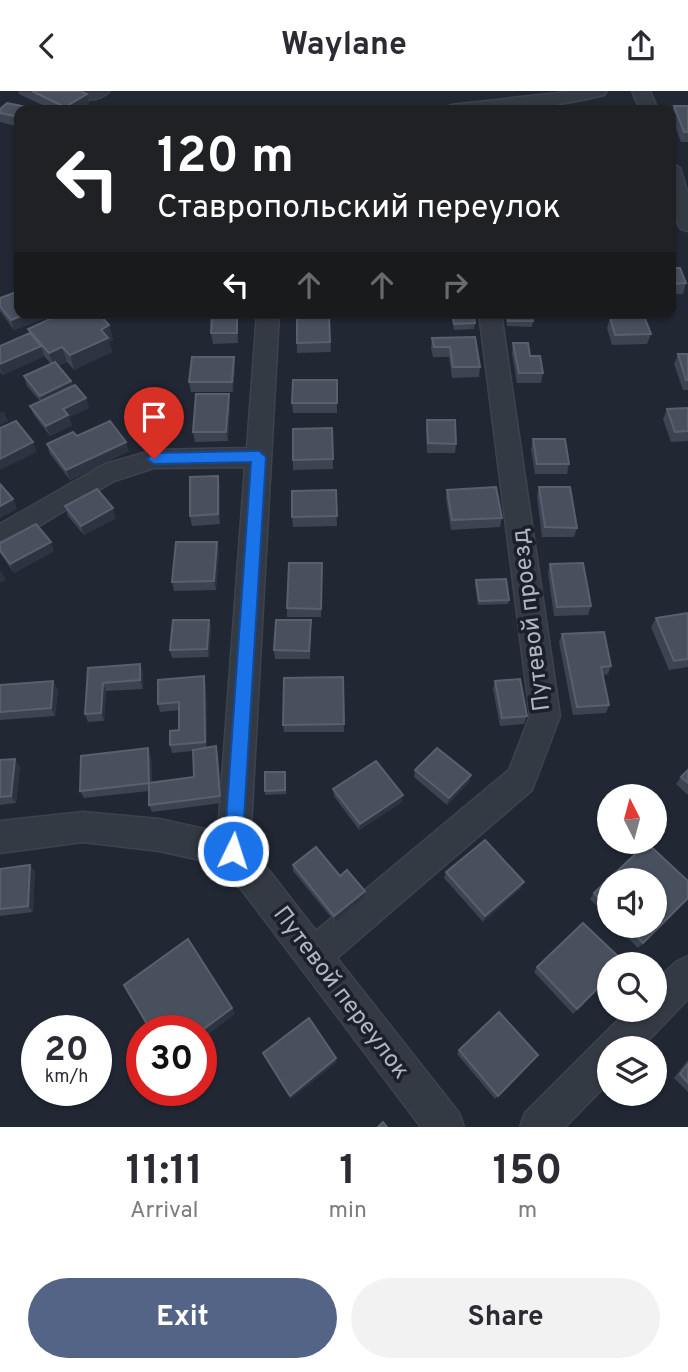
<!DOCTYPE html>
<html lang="en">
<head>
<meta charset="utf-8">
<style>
  :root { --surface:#fff; --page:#f2f2f3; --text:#2b2b33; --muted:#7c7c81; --accent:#546487 }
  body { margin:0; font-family:Overpass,sans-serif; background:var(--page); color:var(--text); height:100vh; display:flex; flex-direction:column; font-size:26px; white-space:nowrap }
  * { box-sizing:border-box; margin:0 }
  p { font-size:23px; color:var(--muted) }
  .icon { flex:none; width:38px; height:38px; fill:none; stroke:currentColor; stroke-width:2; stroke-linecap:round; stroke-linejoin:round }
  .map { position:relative; height:1036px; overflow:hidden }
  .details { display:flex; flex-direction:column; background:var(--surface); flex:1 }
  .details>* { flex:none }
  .banner { position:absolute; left:14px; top:14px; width:662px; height:214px; border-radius:14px; box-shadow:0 2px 5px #0004; background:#202124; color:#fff; overflow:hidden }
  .needle { width:46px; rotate:354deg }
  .tools { position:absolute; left:597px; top:693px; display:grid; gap:14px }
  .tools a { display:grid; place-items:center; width:70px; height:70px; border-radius:50%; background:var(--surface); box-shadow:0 2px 5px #0004; font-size:35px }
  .speed { position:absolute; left:21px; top:924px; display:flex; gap:14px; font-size:35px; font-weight:700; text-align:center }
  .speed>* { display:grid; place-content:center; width:91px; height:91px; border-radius:50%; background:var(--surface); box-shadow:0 2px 5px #0004; line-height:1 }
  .speed small { font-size:18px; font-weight:400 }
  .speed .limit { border:10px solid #d22; background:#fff; color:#111 }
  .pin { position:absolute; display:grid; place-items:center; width:60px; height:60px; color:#fff; margin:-72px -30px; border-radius:50% 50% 50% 0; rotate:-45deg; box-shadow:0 0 7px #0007 }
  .pin .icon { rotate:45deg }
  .me { position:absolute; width:77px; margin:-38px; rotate:4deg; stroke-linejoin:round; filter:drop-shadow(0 0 5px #0008) }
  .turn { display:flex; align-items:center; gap:24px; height:147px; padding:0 28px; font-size:32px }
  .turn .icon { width:91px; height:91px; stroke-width:2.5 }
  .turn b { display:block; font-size:49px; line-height:60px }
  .lanes { display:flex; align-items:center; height:66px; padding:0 28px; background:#0003; justify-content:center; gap:35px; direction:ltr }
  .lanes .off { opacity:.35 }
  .eta { display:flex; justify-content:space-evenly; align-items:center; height:119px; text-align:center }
  .eta b { font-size:42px; font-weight:700; line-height:49px }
  .action { display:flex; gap:14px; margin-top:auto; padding:14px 28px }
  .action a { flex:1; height:80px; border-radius:42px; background:var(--accent); color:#fff; font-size:28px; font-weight:700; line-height:80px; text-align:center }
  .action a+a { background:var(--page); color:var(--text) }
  header { display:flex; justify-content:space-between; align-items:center; height:91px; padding:0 28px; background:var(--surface); font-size:32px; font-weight:700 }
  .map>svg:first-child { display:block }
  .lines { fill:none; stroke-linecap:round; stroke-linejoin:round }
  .minor-casing { stroke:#3d434e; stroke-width:3 }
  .minor { fill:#343a44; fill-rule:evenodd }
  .wall { fill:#3c4452 }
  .shaded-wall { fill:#2c3441 }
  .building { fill:#48505e; stroke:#58606e; stroke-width:2 }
  .route { fill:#1a73e8; stroke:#114b97; stroke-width:2 }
  .labels { text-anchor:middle; stroke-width:7; stroke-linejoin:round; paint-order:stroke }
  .street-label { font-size:24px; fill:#aeb4c1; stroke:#1a1f29 }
</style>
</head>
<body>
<header><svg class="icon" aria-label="back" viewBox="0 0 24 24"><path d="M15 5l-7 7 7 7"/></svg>Waylane<svg class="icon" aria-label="share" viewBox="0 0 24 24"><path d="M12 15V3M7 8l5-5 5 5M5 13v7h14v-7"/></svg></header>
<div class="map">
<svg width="688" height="1036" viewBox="0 0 688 1036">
  <rect width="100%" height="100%" fill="#212834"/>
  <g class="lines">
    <g class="minor-casing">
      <g id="minor">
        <path d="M68,0H110C99,11 79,12 68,0Z"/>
        <path d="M576,0H607L604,4C552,17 496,22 442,19L451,14Z"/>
        <polygon points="632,0 650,0 658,19 640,19"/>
        <path d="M670,71L680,77L688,103V140L681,138C668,119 670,94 670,71Z"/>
        <polygon points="257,222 279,222 250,755 316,840 509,679 530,625 479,222 501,222 560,625 532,699 337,867 459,1022 464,1036 421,1036 223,774 159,760 83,751 0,762 0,730 83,721 159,728 218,741 245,376 154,377 114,390 9,453 0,456 0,433 105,373 154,359 247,357"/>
        <polygon points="688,865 688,908 641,957 609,957 609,991 565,1036 520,1036 525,1022 628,919 654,919 654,891 676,871"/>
      </g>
    </g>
    <use href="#minor" class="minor"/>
  </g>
  <g class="wall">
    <polygon points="18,0 80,0 87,3 89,13 79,19 53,19 19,3"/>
    <polygon points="674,15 688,15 688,51 681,51 671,25"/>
    <polygon points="0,18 19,19 19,36 0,31"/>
    <polygon points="670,151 674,161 670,171"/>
    <polygon points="670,177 686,192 683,203 670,203"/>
    <polygon points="0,207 46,227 14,239 0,220"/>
    <polygon points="212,222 238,222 238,252 213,253 211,242"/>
    <polygon points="451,222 473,222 475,232 474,238 454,239"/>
    <polygon points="505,222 531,222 533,230 532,236 507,235"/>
    <polygon points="329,225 331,261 297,262 297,226"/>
    <polygon points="610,226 651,243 647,253 612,254 607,237"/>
    <polygon points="109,234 113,249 109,251 112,261 74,279 67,271 58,275 71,290 73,295 86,307 89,317 69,326 72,334 50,345 34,324 30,315 40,310 27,295 24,285 51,273 44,265 3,284 0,281 0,255 30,242 28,238"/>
    <polygon points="475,246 480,276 479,286 452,287 449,266 433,266 431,257 432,247"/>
    <polygon points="513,252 530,265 543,282 541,292 517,292 512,262"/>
    <polygon points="678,263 688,263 688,299 683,299 674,273"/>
    <polygon points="234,266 235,276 233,301 191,301 189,291"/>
    <polygon points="337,289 337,322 293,322 292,312"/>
    <polygon points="229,303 230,313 228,350 195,351 193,341"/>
    <polygon points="688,317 688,350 671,351 663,328 667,318"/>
    <polygon points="427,329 456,353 455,362 427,362 426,338"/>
    <polygon points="332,337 333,378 293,379 293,369"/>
    <polygon points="77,345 129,360 70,389 50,363 47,353"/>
    <polygon points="533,348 569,373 567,383 535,383 531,358"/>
    <polygon points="220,394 220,433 192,435 190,425"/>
    <polygon points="539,396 577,437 574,446 542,446 537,405"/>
    <polygon points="336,399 337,435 293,436 292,426"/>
    <polygon points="447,399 502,427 500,436 451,439 446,408"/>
    <polygon points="65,415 116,427 84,444 68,425"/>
    <polygon points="51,451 54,460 14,482 0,462 0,452"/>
    <polygon points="219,460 216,499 174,500 172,491"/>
    <polygon points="550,473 591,515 588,524 554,525 548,482"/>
    <polygon points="322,482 321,526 287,526 287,517"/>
    <polygon points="476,489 509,509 508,513 478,514 475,493"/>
    <polygon points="688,522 688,576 669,579 651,536 656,527"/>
    <polygon points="209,529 211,537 209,566 172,567 170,559"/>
    <polygon points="311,538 310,568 275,568 274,559"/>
    <polygon points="562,543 611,575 608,583 603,584 609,614 606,622 573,624 559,551"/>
    <polygon points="140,573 143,581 143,598 106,600 104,630 88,631 85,623 88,577"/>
    <polygon points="343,586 344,641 284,641 283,634"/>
    <polygon points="495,590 527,625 524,633 500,635 493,598"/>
    <polygon points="0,594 58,599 55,625 0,629"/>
    <polygon points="206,594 207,657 218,663 222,712 152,721 149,714 149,700 84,707 80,700 151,665 152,692 194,686 193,660 172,662 170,654 179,639 179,619 160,621 158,613"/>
    <polygon points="0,669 20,676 16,712 0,714"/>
    <polygon points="415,679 471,684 469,691 447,714 414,686"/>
    <polygon points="688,679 688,704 676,693 681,686"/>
    <polygon points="286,685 286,703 265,704 265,700"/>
    <polygon points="333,698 402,711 359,739 334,705"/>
    <polygon points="647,752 688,790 688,807 638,857 616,835 654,835 654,789 609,789 609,827 590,808 594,802"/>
    <polygon points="293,774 340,785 365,806 335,831 293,780"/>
    <polygon points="0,778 35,780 33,821 0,825"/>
    <polygon points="446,781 521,797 483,831 444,787"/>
    <polygon points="537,876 609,886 573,923 534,881"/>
    <polygon points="459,959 538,964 495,1008 457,963"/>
    <polygon points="688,969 688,1001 674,987"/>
  </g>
  <g class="shaded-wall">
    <polygon points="87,3 89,13 79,19 65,19 65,16"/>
    <polygon points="28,222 44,222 46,227 14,239 11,229"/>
    <polygon points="237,222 238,222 238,252 237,242"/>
    <polygon points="109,234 113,249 109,251 112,261 74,279 70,264 101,239"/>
    <polygon points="41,255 44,265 3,284 0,277 0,273"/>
    <polygon points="62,256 67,271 54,276 49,262"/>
    <polygon points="234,266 235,276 233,301 232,291"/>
    <polygon points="71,290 74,300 43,315 40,305"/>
    <polygon points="229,303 230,313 228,350 226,341"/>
    <polygon points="86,307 89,317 69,326 72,334 50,345 46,335 63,318"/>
    <polygon points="4,320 8,330 0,334 0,322"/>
    <polygon points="33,351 37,361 0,379 0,368"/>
    <polygon points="126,351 129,360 70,389 66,379"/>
    <polygon points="218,385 220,394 220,433 218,423"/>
    <polygon points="13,408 17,418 0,427 0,415"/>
    <polygon points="113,417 116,427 84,444 81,435"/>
    <polygon points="51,451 54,460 14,482 10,473"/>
    <polygon points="217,451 219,460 216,499 214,490"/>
    <polygon points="1,480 6,489 0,492 0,481"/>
    <polygon points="209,529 211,537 209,566 207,558"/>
    <polygon points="140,573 143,581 143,598 140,589"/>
    <polygon points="204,585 206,594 207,659 205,651"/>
    <polygon points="53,590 58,599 55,625 51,617"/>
    <polygon points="103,592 106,600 104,630 101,622"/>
    <polygon points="216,655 218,663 222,712 220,705"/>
    <polygon points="148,657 151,665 152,699 149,692"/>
    <polygon points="15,668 20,676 16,712 11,705"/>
    <polygon points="471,684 469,691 447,714 449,707"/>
    <polygon points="403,704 402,711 359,739 360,733"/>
    <polygon points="30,774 35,780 33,821 28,815"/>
    <polygon points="524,791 521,797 483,831 485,825"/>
    <polygon points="365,800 365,806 335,831 334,825"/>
    <polygon points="232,917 235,923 201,949 201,940"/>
    <polygon points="336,967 337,971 291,1008 290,1005"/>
    <polygon points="46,999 56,999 50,1004 44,1001"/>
  </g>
  <g class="building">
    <polygon points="32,0 80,0 87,3 65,16"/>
    <polygon points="7,12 41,19 19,19 19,26 0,22 0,18"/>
    <polygon points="606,15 627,15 629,19 608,19"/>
    <polygon points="674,15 688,15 688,41 684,41"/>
    <polygon points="670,151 674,161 670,161"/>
    <polygon points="670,177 680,177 686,192 670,193"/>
    <polygon points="19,200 19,222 28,222 11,229 0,215 0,207"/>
    <polygon points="63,222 98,222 109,234 101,239 108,247 70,264 62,256 49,262 28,238"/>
    <polygon points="212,222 237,222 237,242 211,242"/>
    <polygon points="452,222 473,222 475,232 454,233"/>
    <polygon points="507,222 531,222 533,230 508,230"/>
    <polygon points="329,225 330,251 297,252 297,226"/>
    <polygon points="644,225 651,243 615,244 610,226"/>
    <polygon points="30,242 41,255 0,273 0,255"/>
    <polygon points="475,246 480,276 453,276 450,256 434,256 432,247"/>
    <polygon points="513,252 528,252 530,265 540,265 543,282 519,282"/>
    <polygon points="678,263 688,263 688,289 686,289"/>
    <polygon points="192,266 234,266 232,291 189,291"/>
    <polygon points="55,271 71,290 40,305 24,285"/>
    <polygon points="293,289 337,289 337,312 292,312"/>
    <polygon points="75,294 86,307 63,318 68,324 46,335 30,315"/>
    <polygon points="196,303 229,303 226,341 193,341"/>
    <polygon points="688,317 688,340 675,341 667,318"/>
    <polygon points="427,329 455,329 456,353 428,352"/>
    <polygon points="16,330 33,351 0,368 0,337"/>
    <polygon points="110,330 126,351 66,379 47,353 73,341 77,345"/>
    <polygon points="332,337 333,368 293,369 293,338"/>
    <polygon points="533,348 565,348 569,373 537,373"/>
    <polygon points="218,385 218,423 190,425 190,386"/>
    <polygon points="0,393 13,408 0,415"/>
    <polygon points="496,396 502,427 452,429 447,399"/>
    <polygon points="539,396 570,396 577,437 545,436"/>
    <polygon points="97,398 113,417 81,435 65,415"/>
    <polygon points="336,399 337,425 292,426 292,400"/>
    <polygon points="36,433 51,451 10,473 0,459 0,452"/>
    <polygon points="176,451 217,451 214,490 172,491"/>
    <polygon points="289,472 322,472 321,518 287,517"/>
    <polygon points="583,472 591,515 557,516 550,473"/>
    <polygon points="506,488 509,509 479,510 476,489"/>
    <polygon points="688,522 688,568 674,570 656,527"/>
    <polygon points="173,529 209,529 207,558 170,559"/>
    <polygon points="276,529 311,529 309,560 274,559"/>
    <polygon points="604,541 611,575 601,576 609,614 577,616 562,543"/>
    <polygon points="140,573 140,589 103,592 101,622 85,623 88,577"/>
    <polygon points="204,585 205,651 170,654 170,640 179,639 179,611 158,613 158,589"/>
    <polygon points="343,586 344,633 283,634 284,587"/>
    <polygon points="520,588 527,625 502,627 495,590"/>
    <polygon points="53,590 51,617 0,621 0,594"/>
    <polygon points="216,655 220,705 149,714 149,692 194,686 193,659"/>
    <polygon points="148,657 149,692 80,700 81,665"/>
    <polygon points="437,657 471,684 449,707 415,679"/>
    <polygon points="15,668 11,705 0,706 0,669"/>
    <polygon points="376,670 403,704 360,733 333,698"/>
    <polygon points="688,679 688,692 681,686"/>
    <polygon points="265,681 285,681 285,699 265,700"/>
    <polygon points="485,749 524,791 485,825 446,781"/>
    <polygon points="647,752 688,790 688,807 643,852 627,835 654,835 654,789 609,789 609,817 594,802"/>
    <polygon points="316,756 340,785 347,779 365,800 334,825 293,774"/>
    <polygon points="30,774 28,815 0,818 0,778"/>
    <polygon points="583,832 624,871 622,873 609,873 609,886 577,918 537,876"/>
    <polygon points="188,848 232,917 201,940 151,940 124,894"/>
    <polygon points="499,921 538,964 498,1005 459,959"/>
    <polygon points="309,927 336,967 290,1005 263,962"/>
    <polygon points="68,933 72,940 57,940"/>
    <polygon points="37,953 37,985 26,961"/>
    <polygon points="688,973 688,992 680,983"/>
    <polygon points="383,1031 387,1036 378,1036"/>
  </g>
  <polygon class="route" points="259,360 266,366 242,760 240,766 233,769 227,766 224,760 251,371 154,373 147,368 154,362"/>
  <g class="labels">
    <g class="street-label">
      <text transform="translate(530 529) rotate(-97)" y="8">Путевой проезд</text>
      <text transform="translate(342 901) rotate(53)" y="8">Путевой переулок</text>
    </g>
  </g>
</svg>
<div class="tools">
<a><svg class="needle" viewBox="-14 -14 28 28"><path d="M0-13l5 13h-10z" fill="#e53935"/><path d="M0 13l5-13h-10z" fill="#7c7c81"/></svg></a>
<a><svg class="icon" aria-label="sound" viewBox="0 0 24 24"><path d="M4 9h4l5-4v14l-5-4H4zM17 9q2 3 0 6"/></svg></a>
<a><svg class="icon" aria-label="search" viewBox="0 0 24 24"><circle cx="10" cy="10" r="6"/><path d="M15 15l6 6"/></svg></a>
<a><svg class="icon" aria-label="layers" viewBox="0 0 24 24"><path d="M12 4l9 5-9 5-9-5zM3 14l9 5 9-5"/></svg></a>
</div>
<div class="speed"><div>20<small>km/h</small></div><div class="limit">30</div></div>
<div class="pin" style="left:154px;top:368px;background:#d93025"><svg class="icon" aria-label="arrive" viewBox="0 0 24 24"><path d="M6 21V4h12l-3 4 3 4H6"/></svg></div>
<svg class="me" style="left:233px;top:760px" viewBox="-20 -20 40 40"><circle r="17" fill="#1a73e8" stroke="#fff" stroke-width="3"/><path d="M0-11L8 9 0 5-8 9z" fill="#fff"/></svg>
<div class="banner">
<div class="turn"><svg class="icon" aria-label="left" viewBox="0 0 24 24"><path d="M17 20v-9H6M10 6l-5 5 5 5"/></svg><div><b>120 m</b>Ставропольский переулок</div></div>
<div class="lanes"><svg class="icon" aria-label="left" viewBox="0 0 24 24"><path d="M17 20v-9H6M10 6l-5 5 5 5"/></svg><svg class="icon off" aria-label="ahead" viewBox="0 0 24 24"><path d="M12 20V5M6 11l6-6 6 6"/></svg><svg class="icon off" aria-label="ahead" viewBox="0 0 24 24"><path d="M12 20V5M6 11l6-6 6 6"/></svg><svg class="icon off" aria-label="right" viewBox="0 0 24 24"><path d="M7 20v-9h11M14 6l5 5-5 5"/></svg></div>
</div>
</div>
<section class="details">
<div class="eta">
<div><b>11:11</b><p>Arrival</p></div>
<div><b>1</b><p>min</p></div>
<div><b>150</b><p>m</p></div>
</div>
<div class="action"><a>Exit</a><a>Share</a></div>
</section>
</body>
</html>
